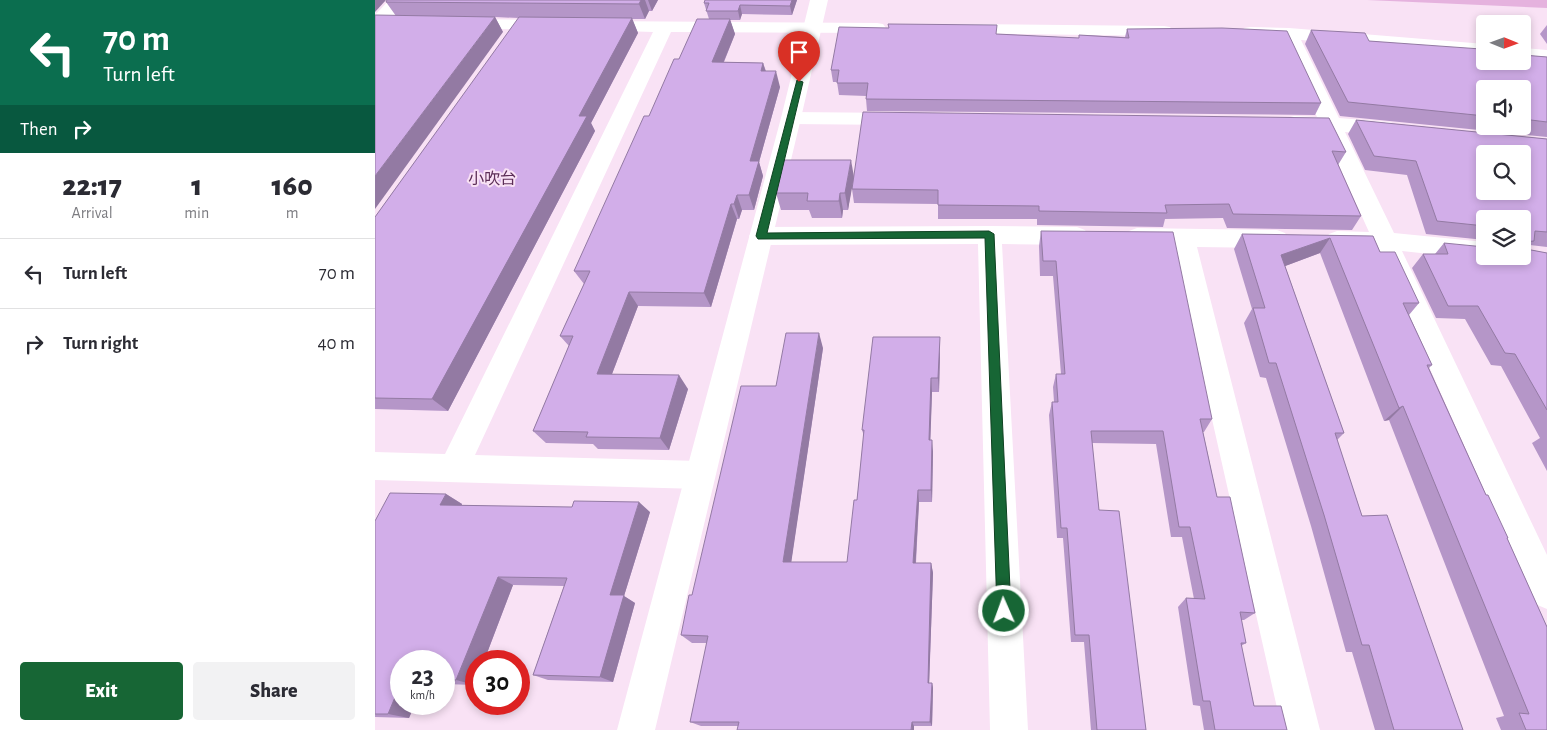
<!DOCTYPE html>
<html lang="en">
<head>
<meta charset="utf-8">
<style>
  :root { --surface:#fff; --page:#f2f2f3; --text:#2b2b33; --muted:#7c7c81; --line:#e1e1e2; --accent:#176635 }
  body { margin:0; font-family:"Alegreya Sans","Noto Sans JP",sans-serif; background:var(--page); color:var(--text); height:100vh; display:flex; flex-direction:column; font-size:19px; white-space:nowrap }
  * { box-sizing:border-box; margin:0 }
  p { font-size:16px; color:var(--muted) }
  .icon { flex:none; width:28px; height:28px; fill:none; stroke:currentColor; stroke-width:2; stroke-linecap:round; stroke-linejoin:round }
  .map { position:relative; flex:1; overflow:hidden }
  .side { display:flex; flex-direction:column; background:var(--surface); width:375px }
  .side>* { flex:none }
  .banner { background:#0b6e4f; color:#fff; overflow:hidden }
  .needle { width:32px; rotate:91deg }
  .controls { position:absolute; left:1101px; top:15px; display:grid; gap:10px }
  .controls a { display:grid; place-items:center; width:55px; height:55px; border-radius:5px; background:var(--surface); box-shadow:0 2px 8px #0003; font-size:25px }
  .speed { position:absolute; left:15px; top:650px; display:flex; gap:10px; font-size:25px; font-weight:700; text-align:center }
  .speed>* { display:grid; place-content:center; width:65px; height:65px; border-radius:50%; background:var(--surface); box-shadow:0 2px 8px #0003; line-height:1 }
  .speed small { font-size:12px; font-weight:400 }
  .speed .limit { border:8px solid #d22; background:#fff; color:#111 }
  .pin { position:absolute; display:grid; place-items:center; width:42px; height:42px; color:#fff; margin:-51px -21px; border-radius:50% 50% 50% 0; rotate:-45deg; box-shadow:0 0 5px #0007 }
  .pin .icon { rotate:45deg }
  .me { position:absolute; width:55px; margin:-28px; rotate:358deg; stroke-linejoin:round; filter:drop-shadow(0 0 4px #0008) }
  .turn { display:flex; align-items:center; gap:18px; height:105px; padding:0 20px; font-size:22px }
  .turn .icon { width:65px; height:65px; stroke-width:2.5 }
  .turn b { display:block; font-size:35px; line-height:42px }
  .then { display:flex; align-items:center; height:48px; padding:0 20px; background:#0003; gap:10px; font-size:19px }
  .eta { display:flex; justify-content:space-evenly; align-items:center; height:85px; text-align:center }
  .eta b { font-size:30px; font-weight:800; line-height:35px }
  .primary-button { display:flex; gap:10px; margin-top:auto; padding:10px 20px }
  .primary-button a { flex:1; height:58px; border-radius:5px; background:var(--accent); color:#fff; font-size:20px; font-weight:800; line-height:58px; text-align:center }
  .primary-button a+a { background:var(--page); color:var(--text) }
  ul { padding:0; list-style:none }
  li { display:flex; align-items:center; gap:15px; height:70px; padding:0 20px; border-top:1px solid var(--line) }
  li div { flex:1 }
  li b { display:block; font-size:19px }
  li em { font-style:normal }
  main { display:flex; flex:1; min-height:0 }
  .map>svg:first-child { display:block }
  .green { fill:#e5b2de }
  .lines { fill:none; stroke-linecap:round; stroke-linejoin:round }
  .minor { fill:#fff; fill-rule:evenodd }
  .tertiary { fill:#fff; fill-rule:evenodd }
  .wall { fill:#b596c8; fill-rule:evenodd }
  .shaded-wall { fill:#937aa3 }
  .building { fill:#d2aee9; stroke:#937aa3; fill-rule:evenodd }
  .route { fill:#176635; stroke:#0f4222 }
  .labels { text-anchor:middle; stroke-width:4; stroke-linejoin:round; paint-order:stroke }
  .neighbourhood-label { font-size:16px; fill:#5c2e57; stroke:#f9e2f5 }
</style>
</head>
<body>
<main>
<section class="side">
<div class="banner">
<div class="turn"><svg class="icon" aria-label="left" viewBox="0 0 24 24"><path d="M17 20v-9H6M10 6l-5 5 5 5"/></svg><div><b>70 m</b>Turn left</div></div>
<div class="then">Then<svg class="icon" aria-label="right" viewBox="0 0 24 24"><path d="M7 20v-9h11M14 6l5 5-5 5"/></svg></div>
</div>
<div class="eta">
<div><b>22:17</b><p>Arrival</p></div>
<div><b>1</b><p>min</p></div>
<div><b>160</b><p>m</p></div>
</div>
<ul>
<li><svg class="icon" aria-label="left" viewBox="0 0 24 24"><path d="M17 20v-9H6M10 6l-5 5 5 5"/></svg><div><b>Turn left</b></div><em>70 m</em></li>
<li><svg class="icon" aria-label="right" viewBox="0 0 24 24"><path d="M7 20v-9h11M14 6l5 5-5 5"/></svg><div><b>Turn right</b></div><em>40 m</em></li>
</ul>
<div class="primary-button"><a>Exit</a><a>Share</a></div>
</section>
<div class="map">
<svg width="1172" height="730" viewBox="0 0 1172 730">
  <rect width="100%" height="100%" fill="#f9e2f5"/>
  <polygon class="green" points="992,0 1172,0 1172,8"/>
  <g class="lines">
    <g class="minor">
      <polygon points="14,0 33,0 6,30 0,31 0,15"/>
      <polygon points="87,19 177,20 183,21 186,25 183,29 177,30 81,28 78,24 81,20"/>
      <polygon points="222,21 502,23 508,24 511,28 508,32 502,33 296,32 100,455 325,461 336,465 340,475 336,485 325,489 0,480 0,452 70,454 278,32 216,30 213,26 216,22"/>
      <polygon points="585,24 789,26 795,27 798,31 795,35 789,36 579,33 576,29 579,25"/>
      <polygon points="875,27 914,28 1110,44 1110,56 926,40 964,118 1014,122 1021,124 1024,129 1021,134 1014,136 970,132 1019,233 1110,242 1110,256 1119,256 1110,260 1027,251 1172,555 1172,609 1160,604 1002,250 962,249 954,246 950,240 954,234 962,231 994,232 948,130 912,128 909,123 912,118 919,116 942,117 907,38 869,36 866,32 869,28"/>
      <polygon points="1148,48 1172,50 1172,62 1148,60"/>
      <polygon points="416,112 524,113 531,114 534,119 531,124 524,125 416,124 409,123 406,118 409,113"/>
      <polygon points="615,226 702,227 710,230 714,236 710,242 702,245 627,244 653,730 615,730 603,244 386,245 378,242 374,236 378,230 386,227"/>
      <polygon points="762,228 902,230 910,233 914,239 910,245 902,248 822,247 945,730 907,730 798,246 762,246 754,243 750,237 754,231"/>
    </g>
    <polygon class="tertiary" points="435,0 453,0 426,118 280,730 242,730 406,118"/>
  </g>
  <g class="wall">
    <polygon points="12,0 283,0 277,11 274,11 270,19 257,19 263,33 216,123 220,131 73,411 0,409 0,217 144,18 120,17 128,32 21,16 11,2"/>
    <polygon points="422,0 417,15 367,14 365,20 355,20 360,34 349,62 388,63 391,71 405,87 384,162 388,176 379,210 367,210 364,219 362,219 336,307 263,306 237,374 313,389 294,450 223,449 218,444 171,443 158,431 194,346 185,336 209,284 199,271 274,116 304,59 334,19 329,3"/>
    <polygon points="1172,25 1172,44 1165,34"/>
    <polygon points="752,29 946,103 940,115 492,111 491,99 491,96 464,95 462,82 458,82 456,70 622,34 704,38 704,35 750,37"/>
    <path d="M936,30L994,41L1172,57V137L965,116L930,44ZM1110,89H1148V126H1110Z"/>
    <polygon points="954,118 971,152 963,165 986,216 977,230 852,228 848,218 790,219 788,227 662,225 662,219 563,219 563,204 479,203 477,189 478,178 473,210 468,210 467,218 437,218 434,210 406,210 401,193 479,177"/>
    <polygon points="981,120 1172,139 1172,247 1155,245 1151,249 1172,253 1172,471 1157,443 1165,438 1126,366 1116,365 1090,319 1061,318 1037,268 1048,254 1060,254 1069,243 1148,256 1148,219 1110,219 1110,240 1051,234 1032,175 990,170 973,134"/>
    <polygon points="666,231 837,419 829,432 828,432 842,497 880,613 869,620 866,620 871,643 866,646 879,706 912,730 829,730 825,706 818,705 803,607 811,598 819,599 807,537 796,537 781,444 717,443 724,510 771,730 716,730 709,642 696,642 688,538 682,538 674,415 677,402 679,402 678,387 681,374 686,374 678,276 665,276 664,246"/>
    <polygon points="867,234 998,236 1005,252 1044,303 1034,315 1057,365 1054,368 1111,495 1133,538 1132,538 1172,627 1172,730 1126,730 1121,718 1129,716 1014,420 1009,421 945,253 910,266 969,433 962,440 987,516 1088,730 1000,730 977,652 971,652 936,526 891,378 885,377 869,323 877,309 859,249"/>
    <polygon points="448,348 416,562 472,562 482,500 489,436 487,430 565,352 564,392 557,392 555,440 558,452 557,502 544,502 541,563 556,563 558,573 554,683 557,683 558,688 557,726 326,726 315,722 332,643 317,643 306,635 317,595 401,386"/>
    <polygon points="71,494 87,504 87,505 275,512 249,596 260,603 238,682 173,680 158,675 189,586 138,585 109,661 101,661 101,682 100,685 69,684 69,661 26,661 26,704 40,704 34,718 0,717 0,521"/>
  </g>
  <g class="shaded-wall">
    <polygon points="0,0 11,0 0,12"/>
    <polygon points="266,0 270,0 274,11 270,19 264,4"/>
    <polygon points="273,0 283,0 277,11"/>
    <polygon points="417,0 422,0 417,15 415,6"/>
    <polygon points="365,5 367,14 365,20 363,11"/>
    <polygon points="120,17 128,32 0,209 0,176"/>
    <polygon points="257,18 263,33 216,123 220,131 73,411 57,399 204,116"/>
    <polygon points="355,19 360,34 342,78 337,62"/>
    <polygon points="388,63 393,79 386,71"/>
    <polygon points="401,71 405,87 384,162 388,176 379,210 374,195 375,161"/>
    <polygon points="476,160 479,177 473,210 470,193"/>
    <polygon points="465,193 468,210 467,218 464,201"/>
    <polygon points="362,195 367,210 364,219 359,204"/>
    <polygon points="356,204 362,219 336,307 329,293"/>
    <polygon points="955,238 945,253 897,271 906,255"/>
    <polygon points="254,292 263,306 232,387 222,374"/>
    <polygon points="444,333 448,348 415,571 408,562"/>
    <polygon points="565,337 565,352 564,392 563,378"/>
    <polygon points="304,375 313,389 294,450 285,438"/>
    <polygon points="556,378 557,392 555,452 554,440"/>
    <polygon points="1028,406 1014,420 1009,421 1024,408"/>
    <polygon points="557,440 558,452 557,502 556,490"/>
    <polygon points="543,490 544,502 540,573 538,563"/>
    <polygon points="71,494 87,504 82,515 65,505"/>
    <polygon points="264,502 275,512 249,596 260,603 238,682 225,677 235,595"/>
    <polygon points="556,563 558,573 554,688 553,683"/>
    <polygon points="123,577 138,585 109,661 101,661 101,682 100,685 81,680"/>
    <polygon points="26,683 26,704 40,704 34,718 13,714"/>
    <polygon points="557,683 558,688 557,726 555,722"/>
    <polygon points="537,722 539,726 539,730 536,730"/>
  </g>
  <g class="building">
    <polygon points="12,0 266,0 264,4 11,2"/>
    <polygon points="330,0 417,0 415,6 365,5 363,11 331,11 334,3 329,3"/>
    <polygon points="0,15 120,17 0,176"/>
    <polygon points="144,17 257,18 204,116 212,116 57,399 0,398 0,217"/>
    <polygon points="322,19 355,19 337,62 388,63 386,71 401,71 375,161 384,161 374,195 362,195 359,204 356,204 329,293 254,292 222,374 304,375 285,438 211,437 213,432 158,431 198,336 185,336 215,271 199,271 269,116 274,116 299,59 304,59"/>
    <polygon points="513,24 622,25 621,34 704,38 704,35 754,38 752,29 847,28 912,31 946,103 491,99 493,83 462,83 464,70 456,70 464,27 514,28"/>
    <polygon points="936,30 990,33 994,41 1106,49 1107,51 1110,52 1110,61 1148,61 1148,55 1172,57 1172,122 1148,119 1148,89 1110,89 1110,116 973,102"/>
    <polygon points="488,112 954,118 971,152 957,151 986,216 858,214 854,204 790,205 792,213 664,211 664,206 563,205 563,190 477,189"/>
    <path d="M981,120L1172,139V232L1160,231L1159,241L1148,242V219H1110V226L1062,221L1041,161L999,156ZM1110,154H1148V191H1110Z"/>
    <polygon points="409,160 476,160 470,193 465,193 464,201 432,201 433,193 401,193"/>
    <polygon points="666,231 798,232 837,419 825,419 842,497 855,497 880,613 865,612 871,643 866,643 879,706 906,706 912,730 840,730 835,701 828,701 811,598 830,599 815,527 804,527 788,431 716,431 724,510 744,511 771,730 722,730 714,635 700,635 692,528 686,528 677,402 683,402 681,374 690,374 681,261 668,261"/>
    <polygon points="867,234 998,236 1005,252 1020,252 1044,303 1028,303 1057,365 1052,365 1111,495 1113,495 1133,538 1132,538 1172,627 1172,730 1151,730 1144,713 1154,714 1028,406 1024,408 955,238 906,255 969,433 960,433 987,516 1012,515 1088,730 1019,730 994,645 987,645 949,515 901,363 894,363 878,308 890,308"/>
    <polygon points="1069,243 1110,247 1110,256 1148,256 1148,243 1151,249 1172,253 1172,410 1140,354 1130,353 1103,306 1073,306 1048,254 1073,254"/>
    <polygon points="411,333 444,333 408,562 472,562 479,500 482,500 489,430 487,430 498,337 565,337 563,378 556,378 554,440 557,440 556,490 543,490 538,563 556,563 553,683 557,683 555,722 537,722 536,730 362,730 364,722 315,722 333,636 306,635 314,595 317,595 366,386 401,386"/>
    <polygon points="15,493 71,494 65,505 197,507 199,501 264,502 235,595 249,595 225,677 158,675 192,578 123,577 81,680 69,680 69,661 26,661 26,683 13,714 0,714 0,521"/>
  </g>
  <polygon class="route" points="422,80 428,82 392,233 614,231 619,234 636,611 634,616 629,618 624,616 622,611 610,238 383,239 381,236"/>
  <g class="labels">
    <g class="neighbourhood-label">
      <text x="117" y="184">小吹台</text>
    </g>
  </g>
</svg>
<div class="controls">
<a><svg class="needle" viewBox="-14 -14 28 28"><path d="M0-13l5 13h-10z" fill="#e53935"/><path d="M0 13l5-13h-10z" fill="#7c7c81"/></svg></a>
<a><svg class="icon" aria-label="sound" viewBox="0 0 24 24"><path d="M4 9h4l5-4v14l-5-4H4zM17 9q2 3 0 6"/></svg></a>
<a><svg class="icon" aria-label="search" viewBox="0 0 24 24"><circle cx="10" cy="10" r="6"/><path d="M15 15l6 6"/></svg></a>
<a><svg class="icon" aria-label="layers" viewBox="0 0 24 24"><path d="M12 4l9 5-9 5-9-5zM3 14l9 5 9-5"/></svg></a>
</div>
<div class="speed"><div>23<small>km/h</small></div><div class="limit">30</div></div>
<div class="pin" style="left:424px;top:82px;background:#d93025"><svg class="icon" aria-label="arrive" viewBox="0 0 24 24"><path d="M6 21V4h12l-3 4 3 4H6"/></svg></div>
<svg class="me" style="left:629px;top:611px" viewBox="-20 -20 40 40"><circle r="17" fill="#176635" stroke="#fff" stroke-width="3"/><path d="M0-11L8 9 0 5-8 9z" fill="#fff"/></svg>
</div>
</main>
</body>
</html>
